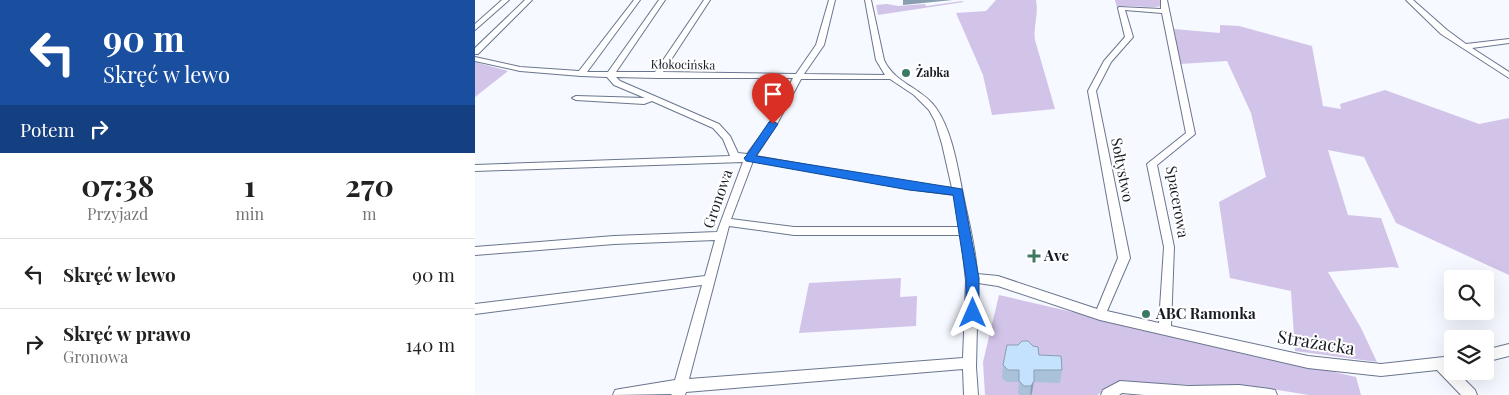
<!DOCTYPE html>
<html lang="pl">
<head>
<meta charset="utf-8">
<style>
  :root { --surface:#fff; --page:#f2f2f2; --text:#222; --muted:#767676; --line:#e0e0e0 }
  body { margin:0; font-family:"Playfair Display",serif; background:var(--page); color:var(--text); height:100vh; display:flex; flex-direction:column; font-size:19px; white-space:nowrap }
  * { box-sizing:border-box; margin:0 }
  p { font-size:16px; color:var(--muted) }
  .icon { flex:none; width:28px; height:28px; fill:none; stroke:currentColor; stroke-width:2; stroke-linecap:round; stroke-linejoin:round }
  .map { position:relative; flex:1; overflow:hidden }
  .side { display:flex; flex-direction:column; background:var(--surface); width:475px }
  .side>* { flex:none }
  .guide { background:#1a4fa0; color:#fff; overflow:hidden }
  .controls { position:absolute; left:969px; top:270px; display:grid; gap:10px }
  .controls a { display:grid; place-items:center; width:50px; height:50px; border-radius:5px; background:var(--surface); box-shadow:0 5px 20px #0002; font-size:25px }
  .pin { position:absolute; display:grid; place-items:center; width:42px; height:42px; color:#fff; margin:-51px -21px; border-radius:50% 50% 50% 0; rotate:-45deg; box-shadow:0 0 5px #0007 }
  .pin .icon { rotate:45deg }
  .me { position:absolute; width:55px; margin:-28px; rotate:0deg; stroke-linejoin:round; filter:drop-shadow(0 0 4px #0008) }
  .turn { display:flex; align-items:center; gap:18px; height:105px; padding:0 20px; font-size:22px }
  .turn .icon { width:65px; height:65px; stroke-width:2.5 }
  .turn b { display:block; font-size:35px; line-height:42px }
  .then { display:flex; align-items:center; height:48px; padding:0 20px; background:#0003; gap:10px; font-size:19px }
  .eta { display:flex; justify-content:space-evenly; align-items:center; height:85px; text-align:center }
  .eta b { font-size:30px; font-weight:700; line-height:35px }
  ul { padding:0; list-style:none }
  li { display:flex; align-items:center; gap:15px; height:70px; padding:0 20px; border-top:1px solid var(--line) }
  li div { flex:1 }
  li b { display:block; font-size:19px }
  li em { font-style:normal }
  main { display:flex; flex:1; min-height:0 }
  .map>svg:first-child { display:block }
  .green { fill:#d2c4e9 }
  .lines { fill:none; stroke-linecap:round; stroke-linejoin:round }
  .minor-casing { stroke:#6a768e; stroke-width:2 }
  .minor { fill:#fff; fill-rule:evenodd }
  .wall { fill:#a9c2da }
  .shaded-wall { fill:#899eb1 }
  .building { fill:#c4e2fd; stroke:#899eb1 }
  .route { fill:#1a73e8; stroke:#114b97 }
  .poi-dot { fill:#3c7965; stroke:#fff; stroke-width:2 }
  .labels { text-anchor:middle; stroke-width:4; stroke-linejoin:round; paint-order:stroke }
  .far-street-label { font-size:12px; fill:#181c26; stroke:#fff }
  .far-poi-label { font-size:12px; font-weight:bold; fill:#181c26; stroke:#fff; text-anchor:start }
  .street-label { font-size:15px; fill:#181c26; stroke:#fff }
  .poi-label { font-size:15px; font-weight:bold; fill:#181c26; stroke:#fff; text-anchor:start }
  .near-street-label { font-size:18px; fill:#181c26; stroke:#fff }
</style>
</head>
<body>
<main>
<section class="side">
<div class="guide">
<div class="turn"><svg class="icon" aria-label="left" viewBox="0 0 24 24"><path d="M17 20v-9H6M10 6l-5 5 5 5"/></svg><div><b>90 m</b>Skręć w lewo</div></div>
<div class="then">Potem<svg class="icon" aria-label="right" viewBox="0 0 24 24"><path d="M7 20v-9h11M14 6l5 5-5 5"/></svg></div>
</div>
<div class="eta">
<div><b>07:38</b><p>Przyjazd</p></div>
<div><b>1</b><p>min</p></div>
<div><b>270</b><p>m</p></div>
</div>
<ul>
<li><svg class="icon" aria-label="left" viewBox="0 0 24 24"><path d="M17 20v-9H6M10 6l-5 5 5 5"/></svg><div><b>Skręć w lewo</b></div><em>90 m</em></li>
<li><svg class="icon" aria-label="right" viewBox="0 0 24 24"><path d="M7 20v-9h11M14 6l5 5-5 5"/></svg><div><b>Skręć w prawo</b><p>Gronowa</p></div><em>140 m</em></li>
</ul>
</section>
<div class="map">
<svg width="1034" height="395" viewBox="0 0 1034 395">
  <rect width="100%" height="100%" fill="#f6f9ff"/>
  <g class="green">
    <path d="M521,0H561C564,14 558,26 560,40L580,109L517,115L508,75L481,13L511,11Z"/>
    <path d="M640,0H686V6C671,10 657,3 642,8Z"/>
    <polygon points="487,1 489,2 403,15 401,5 412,4 423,6 450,4 451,6"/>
    <polygon points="745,25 764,26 837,46 848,106 866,109 865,104 910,90 1004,124 1034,118 1034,275 921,223 889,157 853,150 873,215 906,218 924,268 917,267 853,272 886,328 902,362 820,351 816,291 755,278 744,202 791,177 776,113 752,61 705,64 699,29 745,33"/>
    <polygon points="0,62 33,71 0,97"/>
    <polygon points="426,278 425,297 442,296 441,326 324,333 334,283"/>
    <polygon points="524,295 881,377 886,395 834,395 791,388 645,382 622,395 510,395 508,362"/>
  </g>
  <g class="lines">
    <g class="minor-casing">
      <g id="minor">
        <polygon points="27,0 34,0 0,30 0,24"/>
        <polygon points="50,0 57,0 3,54 0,54 0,48"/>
        <path d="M159,0H165L112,72H133L184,0H190L141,72H180L229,0H235L188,72L321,74L341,45L354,0H360L349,45L329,74L410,75L401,60L390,0H396L409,60C419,83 447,88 461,108C478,132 483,171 489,199C494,224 501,249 502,274L523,276L622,309L643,258L613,91L629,61L650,37L643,8L644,7L686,9V0H692L720,134L682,165L699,247L696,326L833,356L906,364L978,356V371H981L1000,390L1002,395H986L962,370L906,376L833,368L625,320L523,286L503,283L501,367L503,395H489L488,369L211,392L210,395H196L197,394L138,395L140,390L145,389L200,380L227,285L0,314V304L230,276L240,240L139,244L0,255V247L139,236L242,232L268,162L0,171V165L255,156L248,139L238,128L177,101L169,104L101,100L97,98L101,96L170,98L139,85L132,77L106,76L45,71L0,61V57L45,67L104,71ZM650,10L687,13L711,133L672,164L689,247L684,323L632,311L655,258L621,91L636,62L658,37ZM141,77L182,78H318L294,124L272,154L263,153L255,136L244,124L145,81ZM326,79H415L439,95L454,110L460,121L467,144L477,188L434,183L281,156L302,124ZM278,161L434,189L479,195L485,227H319L256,219ZM254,226L319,235H486L491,281L488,358L214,379Z"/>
        <polygon points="931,0 938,0 972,30 991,44 1034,39 1034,43 997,48 1034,72 1034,78 966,34"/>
        <polygon points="1034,344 1034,356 1010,362 1010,350"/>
        <polygon points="645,381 714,386 764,385 795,389 800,390 802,395 669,395 647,393 644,395 626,395 628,390"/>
      </g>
    </g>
    <use href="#minor" class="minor"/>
  </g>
  <polygon class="wall" points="564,355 587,370 585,383 558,382 557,393 556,395 545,395 543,393 544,382 532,382 527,378 528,365"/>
  <g class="shaded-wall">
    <polygon points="428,0 478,0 428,5"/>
    <polygon points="559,381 557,393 556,395 555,395 556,386"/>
  </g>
  <polygon class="building" points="547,341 553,341 558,346 563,347 564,355 586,356 587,370 559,370 559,381 556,386 549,386 544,381 544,370 533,370 528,365 532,345 543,345"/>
  <polygon class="route" points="298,121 303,124 281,156 487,189 504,278 504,313 502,317 498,318 493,317 491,313 491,278 478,195 434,190 271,161 269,158 271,156 294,122"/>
  <g class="poi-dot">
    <circle cx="431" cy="73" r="5"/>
    <path d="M556.5 248.5h5v5h5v5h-5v5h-5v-5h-5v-5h5z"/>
    <circle cx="671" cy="314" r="5"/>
  </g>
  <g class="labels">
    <g class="far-street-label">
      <text transform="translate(208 65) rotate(1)" y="4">Kłokocińska</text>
    </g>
    <g class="far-poi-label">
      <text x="441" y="77">Żabka</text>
    </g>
    <g class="street-label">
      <text transform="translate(647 170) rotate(79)" y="5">Sołtystwo</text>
      <text transform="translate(243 199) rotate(-71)" y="5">Gronowa</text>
      <text transform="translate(702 202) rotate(80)" y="5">Spacerowa</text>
    </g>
    <g class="poi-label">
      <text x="569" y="261">Ave</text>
      <text x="681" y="319">ABC Ramonka</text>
    </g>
    <g class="near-street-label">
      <text transform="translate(841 343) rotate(9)" y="6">Strażacka</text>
    </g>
  </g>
</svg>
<div class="controls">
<a><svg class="icon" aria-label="search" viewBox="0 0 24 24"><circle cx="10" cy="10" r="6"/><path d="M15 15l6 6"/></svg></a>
<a><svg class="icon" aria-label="layers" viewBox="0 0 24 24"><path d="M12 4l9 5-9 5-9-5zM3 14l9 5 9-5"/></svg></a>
</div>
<div class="pin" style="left:298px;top:124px;background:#d93025"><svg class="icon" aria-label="arrive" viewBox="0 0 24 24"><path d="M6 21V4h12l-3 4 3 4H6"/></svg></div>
<svg class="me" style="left:498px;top:313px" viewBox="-20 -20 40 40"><path d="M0-17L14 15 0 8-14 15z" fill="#1a73e8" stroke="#fff" stroke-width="4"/></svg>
</div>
</main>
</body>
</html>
